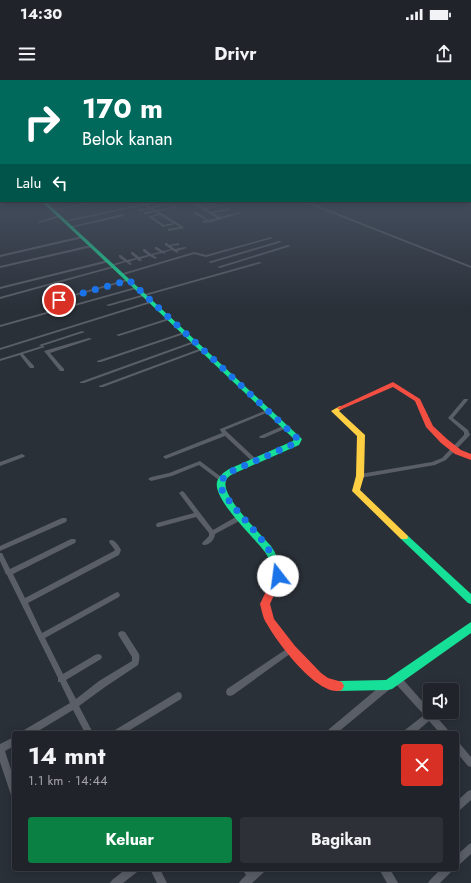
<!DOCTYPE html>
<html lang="id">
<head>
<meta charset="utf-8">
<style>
  :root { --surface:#20242a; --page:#2d3036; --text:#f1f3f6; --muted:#a2a4a8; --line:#3d4147; --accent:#0b8043 }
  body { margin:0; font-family:Jost,sans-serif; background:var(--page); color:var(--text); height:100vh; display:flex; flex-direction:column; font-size:15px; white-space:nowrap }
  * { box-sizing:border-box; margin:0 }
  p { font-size:13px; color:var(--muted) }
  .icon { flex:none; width:22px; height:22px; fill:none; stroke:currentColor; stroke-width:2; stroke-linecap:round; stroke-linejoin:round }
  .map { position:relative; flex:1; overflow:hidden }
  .drawer { position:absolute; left:12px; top:651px; width:447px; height:140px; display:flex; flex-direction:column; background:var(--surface); border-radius:4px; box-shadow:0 2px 10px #0003,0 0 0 1px var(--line) }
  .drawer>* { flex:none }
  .hud { position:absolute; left:0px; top:0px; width:471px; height:122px; box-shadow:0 2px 10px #0003,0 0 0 1px var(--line); background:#00695c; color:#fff; overflow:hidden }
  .tools { position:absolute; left:423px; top:603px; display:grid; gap:8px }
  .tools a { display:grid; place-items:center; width:36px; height:36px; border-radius:4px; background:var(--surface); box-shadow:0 2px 10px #0003,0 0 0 1px var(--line); font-size:20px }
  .pin { position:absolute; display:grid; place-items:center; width:34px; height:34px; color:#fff; margin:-17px; border:2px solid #fff; border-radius:50%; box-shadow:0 1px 4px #0007 }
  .me { position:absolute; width:44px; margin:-22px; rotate:345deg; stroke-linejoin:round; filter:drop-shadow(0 0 3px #0008) }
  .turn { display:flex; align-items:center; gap:14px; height:84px; padding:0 16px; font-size:18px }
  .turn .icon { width:52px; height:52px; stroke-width:2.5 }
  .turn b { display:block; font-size:28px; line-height:34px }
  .then { display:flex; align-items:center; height:38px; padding:0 16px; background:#0003; gap:8px; font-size:15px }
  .round { display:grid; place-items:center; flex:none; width:42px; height:42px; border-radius:4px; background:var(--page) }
  .summary { display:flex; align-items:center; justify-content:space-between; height:68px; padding:0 16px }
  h1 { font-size:24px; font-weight:700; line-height:30px }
  .button { display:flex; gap:8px; margin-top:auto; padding:8px 16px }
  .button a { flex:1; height:46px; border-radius:4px; background:var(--accent); color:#fff; font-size:16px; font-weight:700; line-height:46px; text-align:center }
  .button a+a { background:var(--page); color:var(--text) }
  .status { display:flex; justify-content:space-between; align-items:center; height:28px; padding:0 20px; background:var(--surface); direction:ltr }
  .status svg { height:11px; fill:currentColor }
  header { display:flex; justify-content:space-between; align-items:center; height:52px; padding:0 16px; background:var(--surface); font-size:18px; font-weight:700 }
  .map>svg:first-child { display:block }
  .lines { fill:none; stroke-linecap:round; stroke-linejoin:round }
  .street { fill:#5a5e66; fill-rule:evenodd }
  .fast { fill:#16e098; fill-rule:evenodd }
  .slow { fill:#ffcf43; fill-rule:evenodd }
  .jam { fill:#f24e42; fill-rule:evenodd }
  .route { stroke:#1a73e8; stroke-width:7; stroke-dasharray:0 12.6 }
</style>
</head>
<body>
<div class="status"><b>14:30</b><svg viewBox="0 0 49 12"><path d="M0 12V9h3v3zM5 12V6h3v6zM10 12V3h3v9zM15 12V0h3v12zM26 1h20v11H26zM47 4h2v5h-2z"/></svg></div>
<header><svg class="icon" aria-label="menu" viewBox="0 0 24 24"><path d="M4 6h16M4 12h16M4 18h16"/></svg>Drivr<svg class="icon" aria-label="share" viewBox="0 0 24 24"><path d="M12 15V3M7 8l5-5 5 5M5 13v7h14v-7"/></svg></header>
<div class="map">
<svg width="471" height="803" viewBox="0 0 471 803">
  <rect width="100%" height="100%" fill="#2a3038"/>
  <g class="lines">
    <g class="street">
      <polygon points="94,121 99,121 52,131 51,130"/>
      <polygon points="127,121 131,121 130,122"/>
      <path d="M138,121H141L145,123L156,121H161L147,125L151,127L169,123L170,124L153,128L156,130L177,126V128L158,131L185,148L168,151V149L180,147L175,144L163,147L149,137L158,134L155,132L144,134V132L153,131L150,129L139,131V129L148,128L144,125L65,142L64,141L142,124ZM160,135L173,143L164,145L152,137Z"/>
      <polygon points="177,121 182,121 171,124 170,123"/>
      <polygon points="188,121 191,121 198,125 212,122 213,123 201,126 204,128 219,125 220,126 206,129 211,132 230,128 230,130 213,133 220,137 240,132 241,133 211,142 203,143 202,141 207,140 194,134 194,132 196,132 209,140 217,138"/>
      <polygon points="306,121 471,186 471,188 306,123"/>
      <polygon points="123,134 124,136 70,148 69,147"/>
      <polygon points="59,135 60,137 39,143 38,142"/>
      <polygon points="82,156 83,156 83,158 0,177 0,175"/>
      <polygon points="271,157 273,158 206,177 194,174 123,195 120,194 194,172 206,175"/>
      <polygon points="279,161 282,162 211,183 208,182"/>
      <polygon points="165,163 167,163 169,165 179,163 179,165 171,166 175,169 185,167 187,168 177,171 179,172 177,173 172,170 165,172 165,174 162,173 153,175 157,178 155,179 150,176 140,179 142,180 141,181 139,181 137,179 129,182 132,184 130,185 126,182 112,186 110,185 124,181 119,177 119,175 121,175 127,180 136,178 131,174 131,172 133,172 139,177 148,175 143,171 143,169 145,169 151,174 160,172 155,169 155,167 157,167 163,171 171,169 165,165"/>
      <polygon points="91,165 93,166 92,167 0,188 0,186"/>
      <polygon points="288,165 291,166 220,188 217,187"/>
      <polygon points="108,180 110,181 109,182 0,209 0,207"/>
      <polygon points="259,182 262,183 109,226 106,225"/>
      <polygon points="113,186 116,187 0,219 0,217"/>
      <polygon points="128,199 131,200 46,224 43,223"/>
      <polygon points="136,207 139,208 0,247 0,245"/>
      <polygon points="151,221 154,222 0,270 0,268"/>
      <polygon points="169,238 172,239 119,256 116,255"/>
      <polygon points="82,251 85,252 42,266 41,266 39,265"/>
      <polygon points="184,252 187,253 101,282 97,282 97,281"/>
      <polygon points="89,258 92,259 50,273 64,289 64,291 60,291 44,271"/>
      <polygon points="194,261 195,261 197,262 84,303 80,303 80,302"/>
      <polygon points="42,266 43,266 45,267 23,274 34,286 34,288 30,288 20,275 0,281 0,279"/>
      <polygon points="202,268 203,268 205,269 103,307 99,307 99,306"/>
      <polygon points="464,319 468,319 468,320 453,338 468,350 470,355 446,380 435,385 360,398 358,397 357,396 360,394 432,382 442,378 464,355 464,352 448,338"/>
      <polygon points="267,330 271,330 271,331 225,350 257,380 258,381 257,382 253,382 225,356 168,378 166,379 163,377 164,376 222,353 220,350 220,349"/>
      <polygon points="285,345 287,347 287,348 264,358 260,358 259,357 260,356"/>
      <polygon points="22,374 24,375 25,376 24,377 0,386 0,382"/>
      <polygon points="200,381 224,399 225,400 224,401 220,401 199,385 172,396 151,401 148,399 151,397 169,393"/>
      <path d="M182,411L184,412L213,450L239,435H243L244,437L243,439L215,454C215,460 208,466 203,465L202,463L209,456V453L196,437L159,447H157L156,445L157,443L194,433L179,413Z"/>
      <polygon points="62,438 66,438 67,440 66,442 0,471 0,466"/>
      <path d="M71,459H75L76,461L75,463L13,494L25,518L114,471L115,470L109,462L110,460C115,459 119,466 121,470L119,475L28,523L42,553L115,513L117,512L119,513L120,515L119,517L45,558L63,594L95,575L98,574L101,575L102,577L101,579L66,600L76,619L99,601L132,581V577L119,556L118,554L119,552L122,551L125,552L139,574C140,577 139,582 138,585L105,607L79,626L93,653H85L73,630L35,653H23L24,650L70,623L60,602H58V598L7,495L5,493V492L0,481V473H2L10,489Z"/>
      <polygon points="291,566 294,567 295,569 294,571 233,615 230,616 227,615 226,612 227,609"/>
      <polygon points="397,595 400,596 430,630 430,632 433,633 448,650 449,653 440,653 429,641 415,653 404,653 405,650 424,635 394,602 393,599 394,596"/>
      <polygon points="387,602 390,603 391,606 390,609 337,653 327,653 328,650 384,603"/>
      <polygon points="178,612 181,613 182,616 181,619 125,653 114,653 115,650"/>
      <polygon points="14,657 14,666 5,671 14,699 14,716 11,715 0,682 0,664"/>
      <polygon points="457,663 460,664 471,677 471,687 468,686 457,673"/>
      <polygon points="471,710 471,720 460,730 457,731 457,721 468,711"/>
      <polygon points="471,763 471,774 460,784 457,786 457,775 468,765"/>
      <polygon points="126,789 139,789 137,792 123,803 110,803 112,800"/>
      <polygon points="150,789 160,789 167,803 157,803"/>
      <polygon points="242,789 266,789 264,792 252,803 239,803 241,800 246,795"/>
      <polygon points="379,789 390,789 398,803 387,803"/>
      <polygon points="441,789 453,789 451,792 440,803 428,803 430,800"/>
    </g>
    <g class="fast">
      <path d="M41,121H45L302,359L299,365L235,393C231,395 227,397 226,401C220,416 261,454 271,466C276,473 279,481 281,489C282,493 283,494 281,498L278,499L275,498C270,489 271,481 265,472C254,457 213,420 217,402C219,396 224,392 229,389L293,361L294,359Z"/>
      <polygon points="404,454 407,455 471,514 471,524 468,523 401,459 400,457 401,455"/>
      <polygon points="471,542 471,553 392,609 388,610 338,611 334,610 332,606 334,602 338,601 386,600"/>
    </g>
    <polygon class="slow" points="340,326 343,328 339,331 365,355 364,396 360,410 407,455 408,457 407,459 401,459 352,411 356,396 357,356 331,331"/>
    <g class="jam">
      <polygon points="393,302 420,319 433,346 447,359 461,370 471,374 471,380 455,374 441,363 426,347 415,321 393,307 342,329 340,330 337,328"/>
      <path d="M278,491L281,492L283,495L270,524L274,539L295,566L321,593L328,598L342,602L344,606L342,610C319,619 277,562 267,544C263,539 262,531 260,524L275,492Z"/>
    </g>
  </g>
  <linearGradient id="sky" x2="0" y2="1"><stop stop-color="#171a1f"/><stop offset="0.51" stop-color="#444e5e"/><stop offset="1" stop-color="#444e5e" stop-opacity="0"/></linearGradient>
  <rect width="471" height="229" fill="url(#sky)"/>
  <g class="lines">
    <path class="route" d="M59,220L129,200L298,359L296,363L232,391C227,394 221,398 221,405C221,410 225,415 228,419C242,440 279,471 278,496"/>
  </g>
</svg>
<div class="tools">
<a><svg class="icon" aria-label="sound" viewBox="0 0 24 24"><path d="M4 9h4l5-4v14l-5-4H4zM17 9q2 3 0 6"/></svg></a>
</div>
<div class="pin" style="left:59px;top:220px;background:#d93025"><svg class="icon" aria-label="arrive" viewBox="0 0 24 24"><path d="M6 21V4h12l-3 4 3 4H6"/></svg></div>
<svg class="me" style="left:278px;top:496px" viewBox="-20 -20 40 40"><circle r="19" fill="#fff"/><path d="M0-13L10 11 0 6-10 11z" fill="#1a73e8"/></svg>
<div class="hud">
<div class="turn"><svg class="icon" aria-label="right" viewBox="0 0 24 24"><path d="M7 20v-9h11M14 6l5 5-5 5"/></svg><div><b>170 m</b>Belok kanan</div></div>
<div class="then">Lalu<svg class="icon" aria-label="left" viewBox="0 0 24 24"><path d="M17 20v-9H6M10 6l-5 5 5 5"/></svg></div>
</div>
<section class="drawer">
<div class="summary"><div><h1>14 mnt</h1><p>1.1 km · 14:44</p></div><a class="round" style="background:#d93025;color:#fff"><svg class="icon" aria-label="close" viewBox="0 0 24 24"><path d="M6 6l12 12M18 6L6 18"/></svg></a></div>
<div class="button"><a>Keluar</a><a>Bagikan</a></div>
</section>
</div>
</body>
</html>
